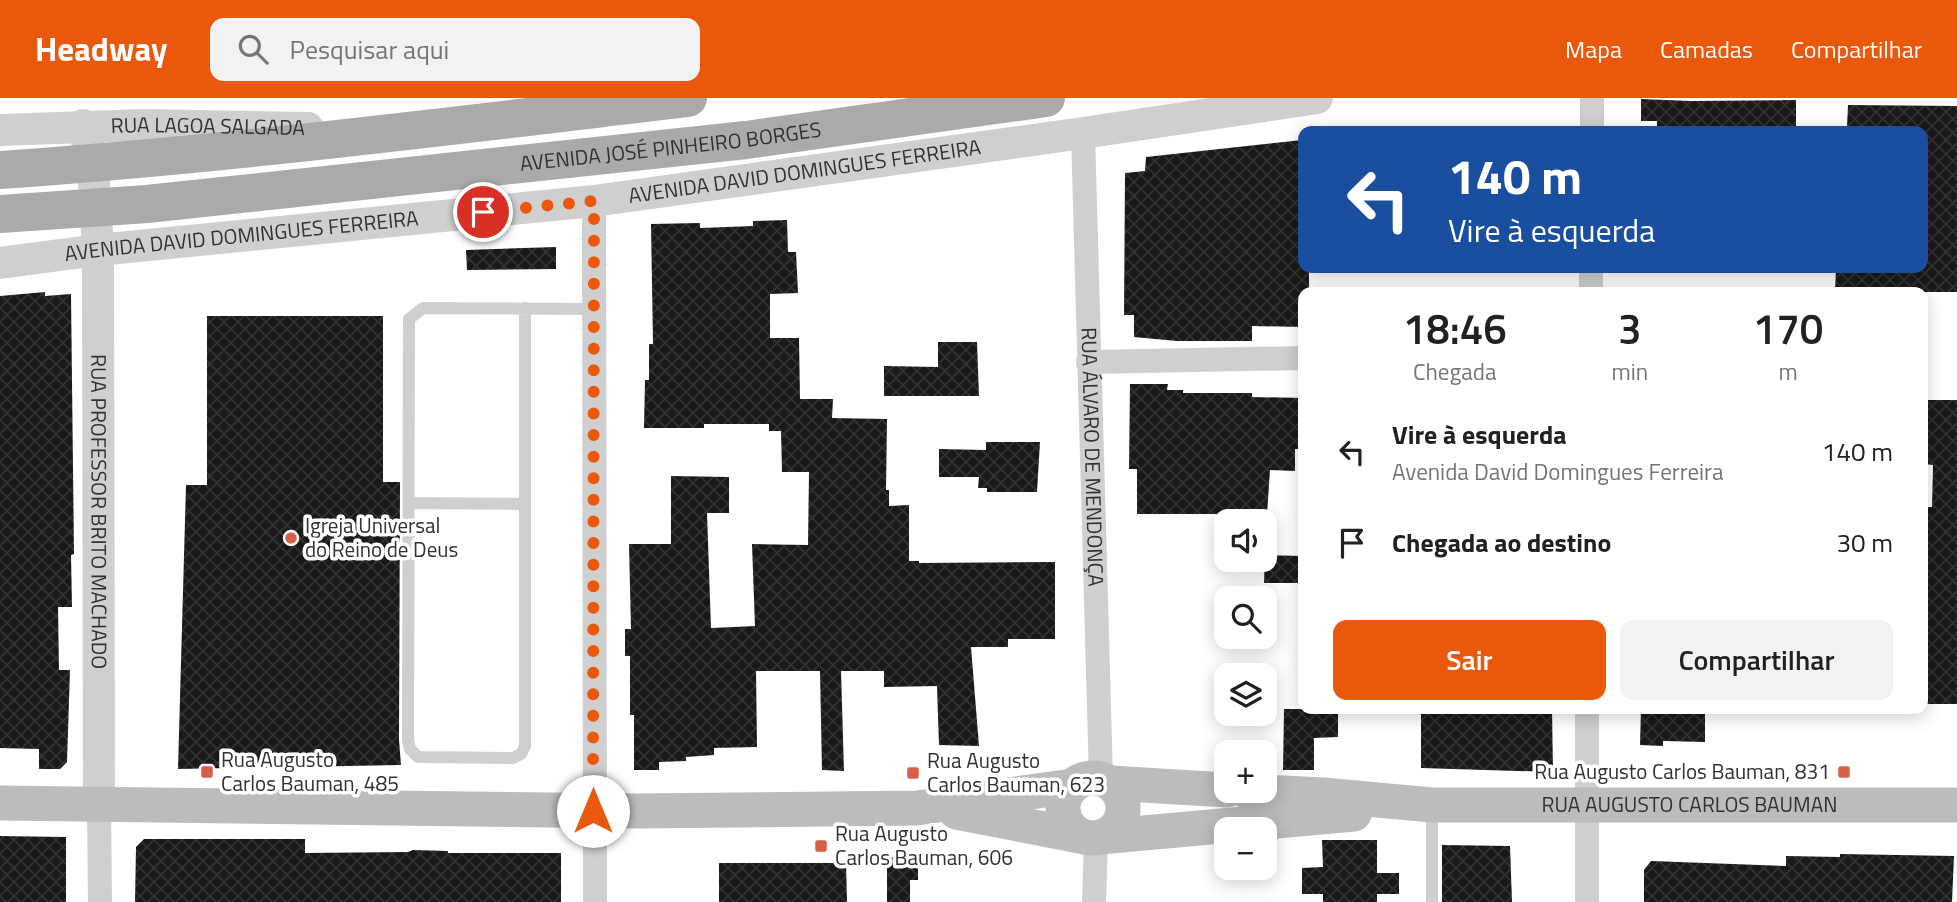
<!DOCTYPE html>
<html lang="pt">
<head>
<meta charset="utf-8">
<style>
  :root { --surface:#fff; --page:#f2f2f2; --text:#202124; --muted:#757577; --accent:#ea580c }
  body { margin:0; font-family:"Titillium Web",sans-serif; background:var(--page); color:var(--text); height:100vh; display:flex; flex-direction:column; font-size:26px; white-space:nowrap }
  * { box-sizing:border-box; margin:0 }
  p { font-size:23px; color:var(--muted) }
  .icon { flex:none; width:38px; height:38px; fill:none; stroke:currentColor; stroke-width:2; stroke-linecap:round; stroke-linejoin:round }
  .map { position:relative; flex:1; overflow:hidden }
  .drawer { position:absolute; left:1298px; top:189px; width:630px; height:427px; display:flex; flex-direction:column; background:var(--surface); border-radius:14px; box-shadow:0 4px 18px #0003 }
  .drawer>* { flex:none }
  .top-card { position:absolute; left:1298px; top:28px; width:630px; height:147px; border-radius:14px; box-shadow:0 4px 18px #0003; background:#1a4fa0; color:#fff; overflow:hidden }
  .buttons { position:absolute; left:1214px; top:411px; display:grid; gap:14px }
  .buttons a { display:grid; place-items:center; width:63px; height:63px; border-radius:14px; background:var(--surface); box-shadow:0 4px 18px #0003; font-size:35px }
  .pin { position:absolute; display:grid; place-items:center; width:60px; height:60px; color:#fff; margin:-30px; border:4px solid #fff; border-radius:50%; box-shadow:0 2px 7px #0007 }
  .me { position:absolute; width:77px; margin:-38px; rotate:0deg; stroke-linejoin:round; filter:drop-shadow(0 0 5px #0008) }
  .turn { display:flex; align-items:center; gap:24px; height:147px; padding:0 35px; font-size:32px }
  .turn .icon { width:91px; height:91px; stroke-width:2.5 }
  .turn b { display:block; font-size:49px; line-height:60px }
  .eta { display:flex; justify-content:space-evenly; align-items:center; height:119px; text-align:center }
  .eta b { font-size:42px; font-weight:600; line-height:49px }
  .cta { display:flex; gap:14px; margin-top:auto; padding:14px 35px }
  .cta a { flex:1; height:80px; border-radius:14px; background:var(--accent); color:#fff; font-size:28px; font-weight:600; line-height:80px; text-align:center }
  .cta a+a { background:var(--page); color:var(--text) }
  ul { padding:0; list-style:none }
  li { display:flex; align-items:center; gap:21px; height:91px; padding:0 35px }
  li div { flex:1 }
  li b { display:block; font-size:26px }
  li em { font-style:normal }
  header { display:flex; align-items:center; gap:42px; box-sizing:border-box; height:98px; padding:0 35px; background:var(--accent); color:#fff }
  header strong { font-size:33px }
  nav { display:flex; gap:38px; margin-inline-start:auto; font-size:24px }
  .search { width:490px; height:63px; background:var(--page); display:flex; align-items:center; gap:18px; box-sizing:border-box; padding:0 24px; border-radius:14px; color:var(--muted); font-size:26px }
  .map>svg:first-child { display:block }
  .building { fill:url(#building-cross-hatch) }
  .lines { fill:none; stroke-linecap:round; stroke-linejoin:round }
  .service { stroke:#cfcfcf; stroke-width:12 }
  .minor { stroke:#cfcfcf; stroke-width:24 }
  .tertiary { stroke:#cfcfcf; stroke-width:32 }
  .secondary { stroke:#bcbcbc; stroke-width:35 }
  .primary { stroke:#aaa; stroke-width:38 }
  .route { stroke:#ea580c; stroke-width:12; stroke-dasharray:0 21.6 }
  .poi-dot { fill:#d75e47; stroke:#fff; stroke-width:2.5 }
  .labels { text-anchor:middle; stroke-width:7; stroke-linejoin:round; paint-order:stroke }
  .street-label { font-size:21px; fill:#323232; stroke:#fff }
  .poi-label { font-size:21px; fill:#323232; stroke:#fff; text-anchor:start }
</style>
</head>
<body>
<header>
<strong>Headway</strong>
<div class="search"><svg class="icon" aria-label="search" viewBox="0 0 24 24"><circle cx="10" cy="10" r="6"/><path d="M15 15l6 6"/></svg>Pesquisar aqui</div>
<nav><a>Mapa</a><a>Camadas</a><a>Compartilhar</a></nav>
</header>
<div class="map">
<svg width="1957" height="804" viewBox="0 0 1957 804">
  <defs>
    <pattern id="building-cross-hatch" width="8" height="8" patternUnits="userSpaceOnUse" patternTransform="scale(1.75)"><rect width="8" height="8" fill="#191919"/><path d="M0 0l8 8M0 8l8-8" fill="none" stroke="#323232"/></pattern>
  </defs>
  <rect width="100%" height="100%" fill="#fff"/>
  <g class="building">
    <polygon points="1641,1 1690,3 1796,2 1796,33 1657,33 1657,23 1641,23"/>
    <polygon points="1848,7 1957,8 1957,194 1835,194 1836,170 1923,170 1923,33 1864,33 1864,29 1847,29"/>
    <polygon points="1302,42 1304,170 1309,170 1309,194 1304,194 1304,229 1252,228 1252,243 1177,243 1134,239 1134,217 1124,217 1125,75 1145,73 1146,59"/>
    <polygon points="787,122 788,154 796,154 798,195 770,196 770,240 799,240 800,301 833,301 832,320 887,321 886,392 889,392 889,408 909,407 909,463 919,463 919,465 1055,464 1055,541 1008,541 1008,549 971,549 979,648 939,647 937,588 884,589 884,573 841,573 844,673 822,672 820,573 756,573 757,649 714,650 714,657 686,659 686,663 659,664 659,672 634,672 634,617 630,617 630,558 625,558 625,531 631,531 629,446 671,446 671,378 729,379 729,415 707,415 711,530 755,528 752,446 808,447 809,374 782,374 781,333 769,333 769,326 704,326 704,330 644,330 645,282 649,282 649,246 653,246 651,126 700,125 700,130 753,128 753,123"/>
    <polygon points="556,149 556,171 467,172 466,152"/>
    <polygon points="45,194 45,198 71,196 74,456 71,457 72,509 58,509 59,572 70,572 67,664 60,671 39,671 39,651 0,650 0,198"/>
    <polygon points="207,218 383,218 383,384 400,384 399,642 401,667 178,671 186,387 207,387"/>
    <polygon points="938,244 977,244 979,298 884,298 884,268 938,269"/>
    <polygon points="1130,286 1168,286 1167,292 1183,292 1183,295 1252,295 1252,299 1304,300 1304,351 1295,351 1295,373 1270,372 1267,416 1137,416 1137,371 1129,371"/>
    <polygon points="1923,302 1957,302 1957,606 1923,606 1923,418 1926,418 1926,409 1932,409 1933,367 1923,366"/>
    <polygon points="986,344 1040,344 1037,394 987,394 987,390 978,390 979,379 939,379 939,351 986,352"/>
    <polygon points="1265,457 1304,458 1304,485 1264,485"/>
    <polygon points="1284,611 1338,611 1338,639 1314,640 1314,672 1283,672"/>
    <polygon points="1421,611 1552,611 1553,674 1421,670"/>
    <polygon points="1641,611 1705,611 1705,644 1663,643 1663,648 1640,647"/>
    <polygon points="0,738 66,739 66,804 0,804"/>
    <polygon points="144,741 305,741 305,755 408,754 413,752 448,753 448,755 561,755 561,804 135,804 136,749"/>
    <polygon points="1322,742 1377,742 1377,775 1399,775 1399,796 1377,796 1377,804 1323,804 1323,796 1302,796 1302,770 1323,769"/>
    <polygon points="1442,747 1510,748 1512,804 1442,804"/>
    <polygon points="1840,756 1954,758 1952,804 1644,804 1644,772 1651,763 1786,768 1786,758 1840,759"/>
    <polygon points="887,759 918,759 918,782 910,782 910,804 887,804"/>
    <polygon points="719,765 846,765 847,804 719,804"/>
  </g>
  <g class="lines">
    <g class="service">
      <polyline points="525,210 525,648 521,656 513,660 418,659 410,651 408,642 409,221 423,210 594,211"/>
      <polyline points="409,405 525,406"/>
      <polyline points="1432,804 1432,708"/>
    </g>
    <g class="minor">
      <polyline points="1592,33 1592,0"/>
      <path id="s1" d="M1083,35L1101,681"/>
      <polyline points="594,103 595,804"/>
      <polyline points="1591,194 1591,170"/>
      <polyline points="1088,264 1304,260"/>
      <polyline points="1587,611 1587,804"/>
      <polyline points="99,705 100,804"/>
      <polyline points="1094,804 1096,739"/>
    </g>
    <g class="tertiary">
      <path id="s2" d="M83,27L93,66L98,152L99,705"/>
      <path id="s3" d="M0,32L143,27L308,30"/>
      <path id="s4" d="M0,165L98,152L594,103L1083,35L1317,0"/>
    </g>
    <g class="secondary">
      <circle cx="1093" cy="710" r="30"/>
      <polyline points="1110,685 1227,692"/>
      <path id="s5" d="M1246,693L1323,697L1432,707H1957"/>
      <polyline points="0,705 637,713 917,710 1073,688"/>
      <polyline points="956,714 1085,739"/>
      <polyline points="1100,739 1354,716"/>
    </g>
    <g class="primary">
      <path d="M0,72C230,56 459,27 688,0"/>
      <path id="s6" d="M0,116L147,106L746,42L1046,0"/>
    </g>
  </g>
  <g class="lines">
    <polyline class="route" points="483,114 594,103 593,713"/>
  </g>
  <g class="poi-dot">
    <circle cx="291" cy="440" r="7"/>
    <rect x="200" y="667" width="14" height="14" rx="3.5"/>
    <rect x="1837" y="667" width="14" height="14" rx="3.5"/>
    <rect x="906" y="668" width="14" height="14" rx="3.5"/>
    <rect x="814" y="741" width="14" height="14" rx="3.5"/>
  </g>
  <g class="labels">
    <g class="street-label">
      <text dy="7" stroke="none"><textPath href="#s3" startOffset="208">RUA LAGOA SALGADA</textPath></text>
      <text dy="7" stroke="none"><textPath href="#s6" startOffset="674">AVENIDA JOSÉ PINHEIRO BORGES</textPath></text>
      <text dy="7" stroke="none"><textPath href="#s4" startOffset="810">AVENIDA DAVID DOMINGUES FERREIRA</textPath></text>
      <text dy="7" stroke="none"><textPath href="#s4" startOffset="243">AVENIDA DAVID DOMINGUES FERREIRA</textPath></text>
      <text dy="7" stroke="none"><textPath href="#s1" startOffset="324">RUA ÁLVARO DE MENDONÇA</textPath></text>
      <text dy="7" stroke="none"><textPath href="#s2" startOffset="388">RUA PROFESSOR BRITO MACHADO</textPath></text>
      <text dy="7" stroke="none"><textPath href="#s5" startOffset="444">RUA AUGUSTO CARLOS BAUMAN</textPath></text>
    </g>
    <g class="poi-label">
      <text x="305" y="435">Igreja Universal<tspan x="305" dy="24">do Reino de Deus</tspan></text>
      <text x="221" y="669">Rua Augusto<tspan x="221" dy="24">Carlos Bauman, 485</tspan></text>
      <text x="927" y="670">Rua Augusto<tspan x="927" dy="24">Carlos Bauman, 623</tspan></text>
      <text x="1830" y="681" text-anchor="end">Rua Augusto Carlos Bauman, 831</text>
      <text x="835" y="743">Rua Augusto<tspan x="835" dy="24">Carlos Bauman, 606</tspan></text>
    </g>
  </g>
</svg>
<div class="buttons">
<a><svg class="icon" aria-label="sound" viewBox="0 0 24 24"><path d="M4 9h4l5-4v14l-5-4H4zM17 9q2 3 0 6"/></svg></a>
<a><svg class="icon" aria-label="search" viewBox="0 0 24 24"><circle cx="10" cy="10" r="6"/><path d="M15 15l6 6"/></svg></a>
<a><svg class="icon" aria-label="layers" viewBox="0 0 24 24"><path d="M12 4l9 5-9 5-9-5zM3 14l9 5 9-5"/></svg></a>
<a>+</a>
<a>−</a>
</div>
<div class="pin" style="left:483px;top:114px;background:#d93025"><svg class="icon" aria-label="arrive" viewBox="0 0 24 24"><path d="M6 21V4h12l-3 4 3 4H6"/></svg></div>
<svg class="me" style="left:593px;top:713px" viewBox="-20 -20 40 40"><circle r="19" fill="#fff"/><path d="M0-13L10 11 0 6-10 11z" fill="#ea580c"/></svg>
<div class="top-card">
<div class="turn"><svg class="icon" aria-label="left" viewBox="0 0 24 24"><path d="M17 20v-9H6M10 6l-5 5 5 5"/></svg><div><b>140 m</b>Vire à esquerda</div></div>
</div>
<section class="drawer">
<div class="eta">
<div><b>18:46</b><p>Chegada</p></div>
<div><b>3</b><p>min</p></div>
<div><b>170</b><p>m</p></div>
</div>
<ul>
<li><svg class="icon" aria-label="left" viewBox="0 0 24 24"><path d="M17 20v-9H6M10 6l-5 5 5 5"/></svg><div><b>Vire à esquerda</b><p>Avenida David Domingues Ferreira</p></div><em>140 m</em></li>
<li><svg class="icon" aria-label="arrive" viewBox="0 0 24 24"><path d="M6 21V4h12l-3 4 3 4H6"/></svg><div><b>Chegada ao destino</b></div><em>30 m</em></li>
</ul>
<div class="cta"><a>Sair</a><a>Compartilhar</a></div>
</section>
</div>
</body>
</html>
